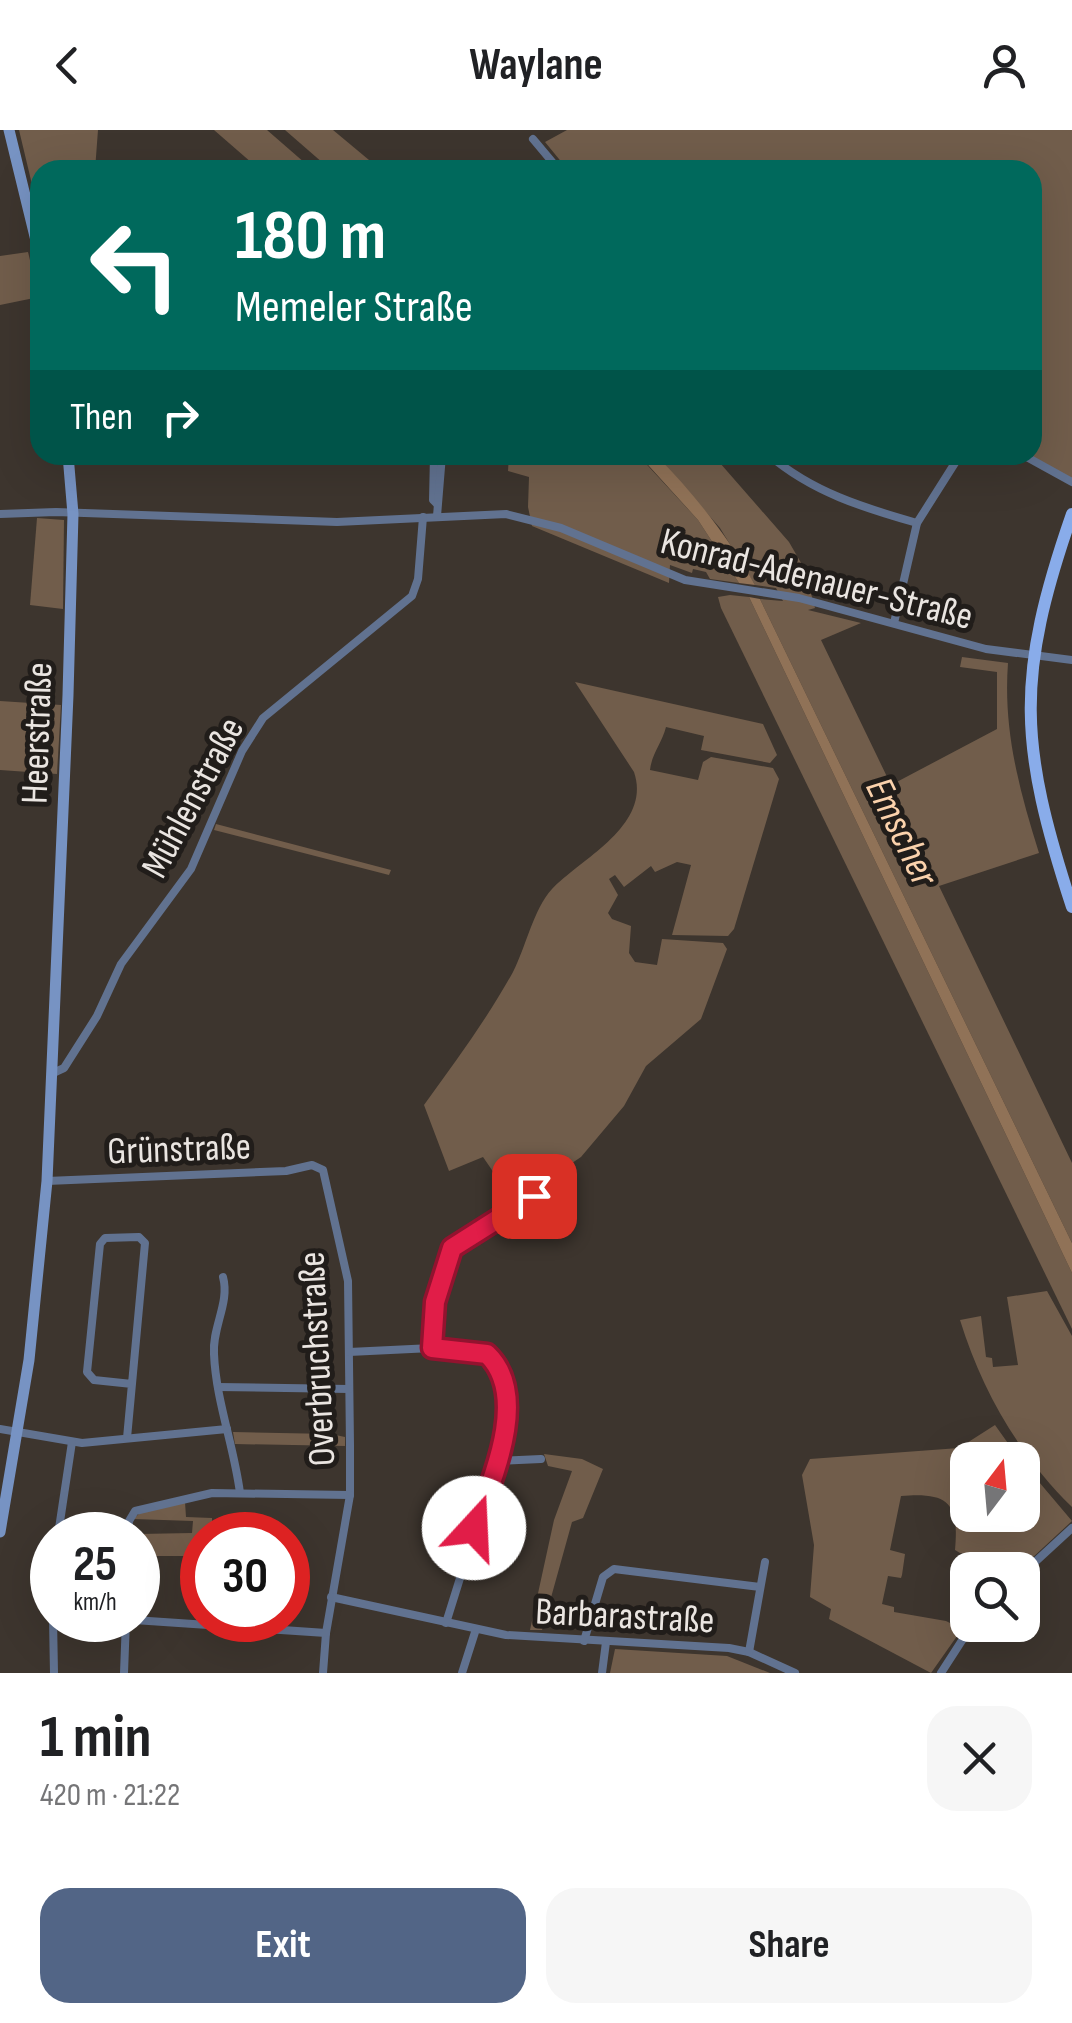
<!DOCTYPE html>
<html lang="en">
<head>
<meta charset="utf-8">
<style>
  :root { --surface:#fff; --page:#f6f6f6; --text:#202124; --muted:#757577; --accent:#526586 }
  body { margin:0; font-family:"Sofia Sans Condensed",sans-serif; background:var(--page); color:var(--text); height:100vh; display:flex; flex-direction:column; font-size:38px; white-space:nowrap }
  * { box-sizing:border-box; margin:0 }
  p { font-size:32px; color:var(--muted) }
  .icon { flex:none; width:55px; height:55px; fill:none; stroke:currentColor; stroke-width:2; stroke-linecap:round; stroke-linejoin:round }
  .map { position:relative; height:1543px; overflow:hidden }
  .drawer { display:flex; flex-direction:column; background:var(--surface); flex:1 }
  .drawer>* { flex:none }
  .top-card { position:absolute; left:30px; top:30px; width:1012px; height:305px; border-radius:30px; box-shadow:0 10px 40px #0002; background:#00695c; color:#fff; overflow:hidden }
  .needle { width:65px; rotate:16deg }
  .tools { position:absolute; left:950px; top:1312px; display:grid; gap:20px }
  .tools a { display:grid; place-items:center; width:90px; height:90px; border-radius:20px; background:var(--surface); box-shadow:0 10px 40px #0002; font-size:50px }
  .speed { position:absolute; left:30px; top:1382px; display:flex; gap:20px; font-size:50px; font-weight:700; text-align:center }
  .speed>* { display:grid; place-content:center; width:130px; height:130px; border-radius:50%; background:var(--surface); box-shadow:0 10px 40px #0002; line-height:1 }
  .speed small { font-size:25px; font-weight:400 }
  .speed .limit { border:15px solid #d22; background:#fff; color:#111 }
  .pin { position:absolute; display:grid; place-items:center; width:85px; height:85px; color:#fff; margin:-42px; border-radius:20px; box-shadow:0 5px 15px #0006 }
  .me { position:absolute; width:110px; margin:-55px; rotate:20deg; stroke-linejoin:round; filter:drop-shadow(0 0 8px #0008) }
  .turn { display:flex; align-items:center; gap:35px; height:210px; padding:0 40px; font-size:45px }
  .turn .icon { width:130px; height:130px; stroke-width:2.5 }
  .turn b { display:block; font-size:70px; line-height:85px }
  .then { display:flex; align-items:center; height:95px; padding:0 40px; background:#0003; gap:20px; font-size:38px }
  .round { display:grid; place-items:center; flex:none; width:105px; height:105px; border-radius:30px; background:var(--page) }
  .headline { display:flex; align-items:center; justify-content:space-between; height:170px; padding:0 40px }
  h1 { font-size:60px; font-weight:700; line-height:75px }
  .cta { display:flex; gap:20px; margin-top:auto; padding:20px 40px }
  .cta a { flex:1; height:115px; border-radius:30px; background:var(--accent); color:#fff; font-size:40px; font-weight:700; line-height:115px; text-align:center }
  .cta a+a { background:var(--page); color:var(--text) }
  header { display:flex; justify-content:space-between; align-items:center; height:130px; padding:0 40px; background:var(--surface); font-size:45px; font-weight:700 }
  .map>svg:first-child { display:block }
  .green { fill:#715d4b }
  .water { fill:#907257 }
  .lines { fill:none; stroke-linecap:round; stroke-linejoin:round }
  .minor { stroke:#617290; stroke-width:8 }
  .secondary { stroke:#7793c3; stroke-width:11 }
  .primary { stroke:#89acea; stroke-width:12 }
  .route-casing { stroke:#92132f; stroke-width:25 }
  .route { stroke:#e11d48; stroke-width:18 }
  .labels { text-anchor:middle; stroke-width:10; stroke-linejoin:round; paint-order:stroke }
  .street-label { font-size:38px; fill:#eae5e1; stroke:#211d1a }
  .water-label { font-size:40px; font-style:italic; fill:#fbd2ac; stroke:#211d1a }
</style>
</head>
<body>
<header><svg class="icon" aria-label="back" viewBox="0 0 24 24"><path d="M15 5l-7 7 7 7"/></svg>Waylane<svg class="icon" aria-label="person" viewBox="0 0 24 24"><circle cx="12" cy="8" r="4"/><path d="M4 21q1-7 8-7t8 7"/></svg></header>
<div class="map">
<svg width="1072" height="1543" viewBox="0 0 1072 1543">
  <rect width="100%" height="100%" fill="#3d352e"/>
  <g class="green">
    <polygon points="19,0 98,0 95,40 40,40 40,88"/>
    <polygon points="214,0 267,0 313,40 260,40"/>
    <polygon points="285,0 333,0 381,40 331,40"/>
    <polygon points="567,0 1072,0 1072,349 1028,325 1032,325 1032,40 568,40 545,12"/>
    <polygon points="28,122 39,167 0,175 0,126"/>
    <polygon points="509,325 638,325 698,390 739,453 710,449 706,442 693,439 692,443 670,435 669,453 532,396 528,377 529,347 508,341"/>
    <path d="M656,325H713L789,412L804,438L815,478L808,480L861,493L821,510L891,655L997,599V542L960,537L962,527L1008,533C1003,600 1019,659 1039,723L939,756L1072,1033V1113L760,469L783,471L776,458L755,455L720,398Z"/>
    <polygon points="37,388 64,390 63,479 30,475"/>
    <polygon points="730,465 749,467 1072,1143 1072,1199 721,478 718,467"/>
    <path d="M575,552L763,594L777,625L770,633L701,620L704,606L666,597C662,613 652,623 650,640L698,650L703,632L711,627L773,638L779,649L734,799L728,806L672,805L691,735L677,732L655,742L651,736L624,757L615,745L609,749L618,765L608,783L612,789L631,796L629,823L635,832L657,835L662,809L723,813L727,819L701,889L646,936L624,976L581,1027L514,1072L483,1027L449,1041L424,975C455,932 487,889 513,842C526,817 533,780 552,759C582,728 652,695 634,642Z"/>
    <polygon points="0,571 61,575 57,644 0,640"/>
    <polygon points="216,694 391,740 389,745 214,700"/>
    <path d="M1047,1161L1072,1206V1377C1019,1325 982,1261 960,1190L981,1186L986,1227L992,1228L993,1237L1018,1235L1007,1167Z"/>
    <path d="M995,1295L1020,1330H968V1385H1022L1023,1333L1072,1391L1031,1429L960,1423L955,1420C959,1374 950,1362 901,1366L890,1420L905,1424L902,1445L901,1448L888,1446L882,1474L894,1477V1482L946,1491L962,1499L931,1543L829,1489L831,1479L810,1467L814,1415L802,1345L810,1329L959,1318Z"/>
    <polygon points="233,1302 331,1304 345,1307 345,1316 235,1314"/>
    <polygon points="544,1324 582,1329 603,1339 583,1388 572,1392 542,1500 530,1500 554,1390 572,1341 548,1336"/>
    <polygon points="185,1372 186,1387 212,1388 212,1405 202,1405 202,1426 138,1426 139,1404 192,1403 193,1391 133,1389 140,1383"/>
    <polygon points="615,1519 727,1526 770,1543 610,1543"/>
  </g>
  <g class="water">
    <path d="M639,325H656C695,365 728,406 755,455L739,453L698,390Z"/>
    <polygon points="749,467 760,469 1072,1113 1072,1143"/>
  </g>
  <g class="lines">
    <g class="minor">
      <polyline points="533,9 559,40"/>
      <polyline points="434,325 433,370 437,374"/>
      <path d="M769,325C812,362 864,378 917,393"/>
      <polyline points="1023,325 1072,352"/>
      <polyline points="0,384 56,382 337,392 506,384 561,398 685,450 799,468 986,519 1072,530"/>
      <polyline points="437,386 442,325"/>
      <polyline points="894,493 917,393 960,325"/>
      <polyline points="51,944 64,938 97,886 121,834 191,739 242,621 263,588 412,466 418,449 423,387"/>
      <polyline points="47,1051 286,1041 312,1035 323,1040 348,1151 350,1315 350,1365 326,1503 323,1543"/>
      <path d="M223,1147C230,1173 212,1197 214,1224C216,1271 234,1316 240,1363"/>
      <polyline points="432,1218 435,1171 452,1118 534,1066"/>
      <path d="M349,1222L432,1218L487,1223C505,1243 509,1276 506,1301L446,1493"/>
      <polyline points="218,1257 349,1259"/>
      <polyline points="0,1299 82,1313 227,1299"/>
      <polyline points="127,1308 145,1113 139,1107 105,1108 100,1114 87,1242 94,1250 132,1254"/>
      <polyline points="498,1331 541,1329"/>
      <polyline points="58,1405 72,1312"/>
      <polyline points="128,1405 129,1391 135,1381 212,1363 350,1365"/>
      <polyline points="52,1434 54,1543"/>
      <polyline points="1022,1444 1072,1398"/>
      <polyline points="331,1467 506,1505 729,1518 749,1522 795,1543"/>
      <polyline points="134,1490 326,1503"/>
      <polyline points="584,1511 603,1447 614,1439 760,1457"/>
      <polyline points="749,1522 765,1432"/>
      <polyline points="124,1543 126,1490"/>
      <polyline points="462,1543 476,1499"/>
      <polyline points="602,1543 606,1512"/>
      <polyline points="941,1543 972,1495"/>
    </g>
    <g class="secondary">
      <polyline points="9,0 40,127"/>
      <polyline points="0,1402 29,1230 47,1051 68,565 73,384 68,325"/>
    </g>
    <path class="primary" d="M1072,384C1015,548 1019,614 1072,777"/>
  </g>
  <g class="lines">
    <g class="route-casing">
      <path id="route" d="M474,1398C491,1352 531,1266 487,1224L432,1218L435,1172L452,1118L534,1066"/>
    </g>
    <use href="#route" class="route"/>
  </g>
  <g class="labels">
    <g class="street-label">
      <text transform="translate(817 448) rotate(14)" y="13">Konrad-Adenauer-Straße</text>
      <text transform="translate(36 603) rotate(-88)" y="13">Heerstraße</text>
      <text transform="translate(192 667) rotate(-62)" y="13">Mühlenstraße</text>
      <text transform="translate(179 1018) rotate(-2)" y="13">Grünstraße</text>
      <text transform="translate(316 1229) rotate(-93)" y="13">Overbruchstraße</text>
      <text transform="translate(625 1485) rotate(3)" y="13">Barbarastraße</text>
    </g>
    <g class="water-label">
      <text transform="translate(903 701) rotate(64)" y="14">Emscher</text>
    </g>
  </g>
</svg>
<div class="tools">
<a><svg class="needle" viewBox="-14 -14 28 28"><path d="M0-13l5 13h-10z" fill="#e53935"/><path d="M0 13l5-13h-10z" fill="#757577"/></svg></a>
<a><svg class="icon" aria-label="search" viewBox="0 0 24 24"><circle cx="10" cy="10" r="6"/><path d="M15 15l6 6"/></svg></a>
</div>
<div class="speed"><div>25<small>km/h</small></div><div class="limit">30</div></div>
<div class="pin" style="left:534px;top:1066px;background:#d93025"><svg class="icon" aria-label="arrive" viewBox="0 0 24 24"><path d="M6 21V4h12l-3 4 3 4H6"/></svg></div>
<svg class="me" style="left:474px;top:1398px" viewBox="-20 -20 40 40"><circle r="19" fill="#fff"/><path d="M0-13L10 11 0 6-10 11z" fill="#e11d48"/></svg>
<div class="top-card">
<div class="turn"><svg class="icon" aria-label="left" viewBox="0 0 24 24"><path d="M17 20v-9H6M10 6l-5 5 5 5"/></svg><div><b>180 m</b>Memeler Straße</div></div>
<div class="then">Then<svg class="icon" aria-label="right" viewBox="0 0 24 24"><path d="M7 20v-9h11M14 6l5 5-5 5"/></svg></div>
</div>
</div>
<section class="drawer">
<div class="headline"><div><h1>1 min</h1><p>420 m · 21:22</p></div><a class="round"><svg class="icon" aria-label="close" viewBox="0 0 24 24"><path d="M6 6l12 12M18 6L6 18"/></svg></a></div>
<div class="cta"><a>Exit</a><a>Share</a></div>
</section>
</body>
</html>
